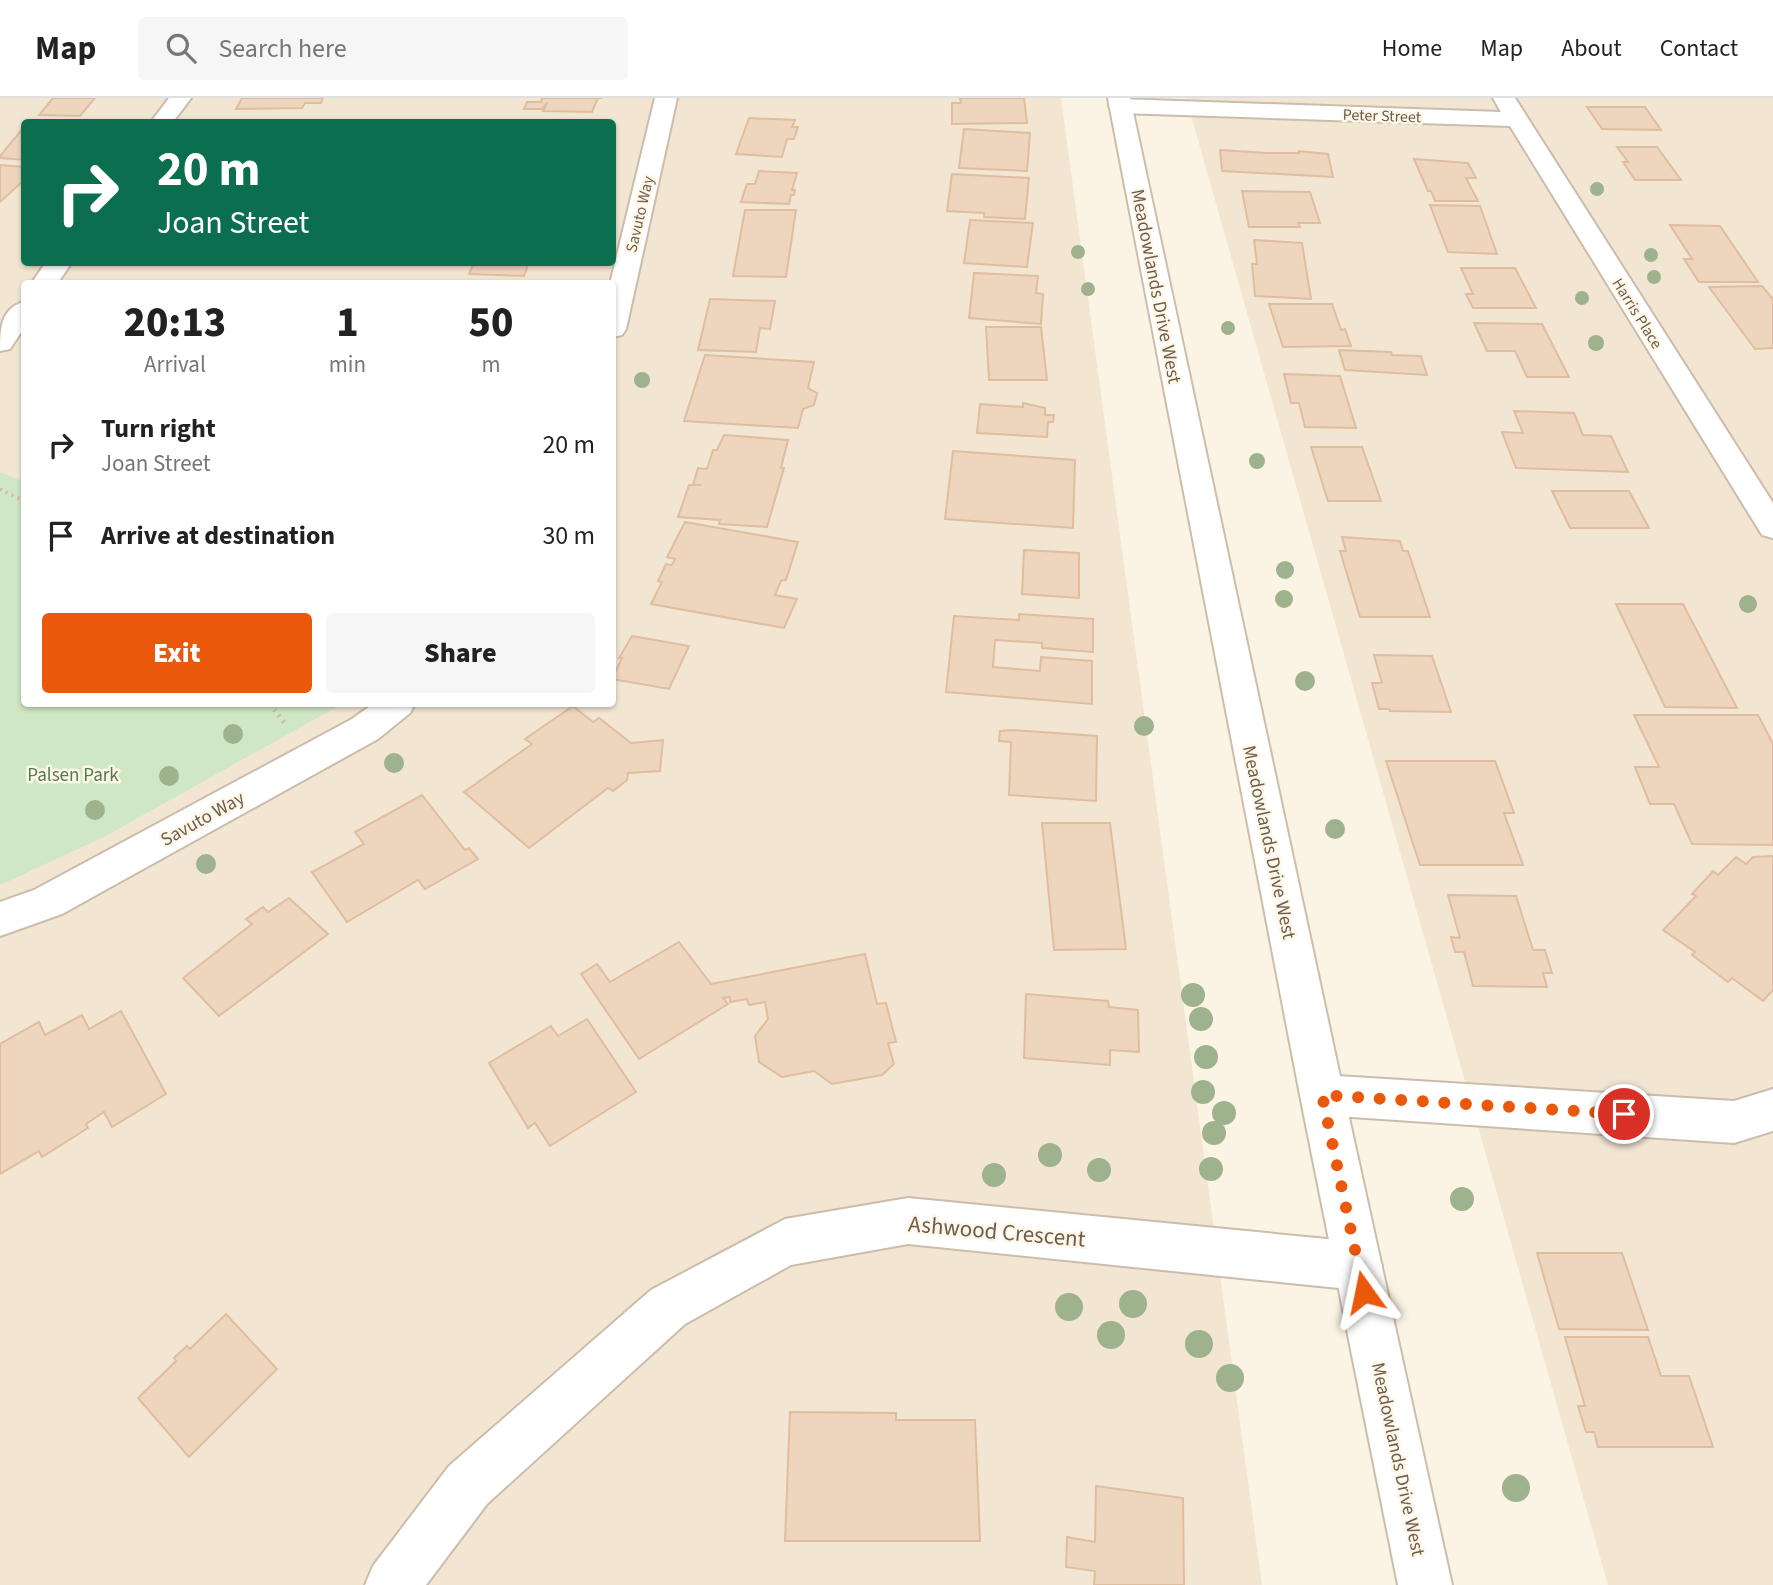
<!DOCTYPE html>
<html lang="en">
<head>
<meta charset="utf-8">
<style>
  :root { --surface:#fff; --page:#f6f6f6; --text:#222; --muted:#767676; --line:#e0e0e0; --accent:#ea580c }
  body { margin:0; font-family:"Source Sans 3",sans-serif; background:var(--page); color:var(--text); height:100vh; display:flex; flex-direction:column; font-size:26px; white-space:nowrap }
  * { box-sizing:border-box; margin:0 }
  p { font-size:23px; color:var(--muted) }
  .icon { flex:none; width:38px; height:38px; fill:none; stroke:currentColor; stroke-width:2; stroke-linecap:round; stroke-linejoin:round }
  .map { position:relative; flex:1; overflow:hidden }
  .sheet { position:absolute; left:21px; top:182px; width:595px; height:427px; display:flex; flex-direction:column; background:var(--surface); border-radius:7px; box-shadow:0 2px 5px #0004 }
  .sheet>* { flex:none }
  .top-card { position:absolute; left:21px; top:21px; width:595px; height:147px; border-radius:7px; box-shadow:0 2px 5px #0004; background:#0b6e4f; color:#fff; overflow:hidden }
  .pin { position:absolute; display:grid; place-items:center; width:60px; height:60px; color:#fff; margin:-30px; border:4px solid #fff; border-radius:50%; box-shadow:0 2px 7px #0007 }
  .me { position:absolute; width:77px; margin:-38px; rotate:348deg; stroke-linejoin:round; filter:drop-shadow(0 0 5px #0008) }
  .turn { display:flex; align-items:center; gap:24px; height:147px; padding:0 21px; font-size:32px }
  .turn .icon { width:91px; height:91px; stroke-width:2.5 }
  .turn b { display:block; font-size:49px; line-height:60px }
  .eta { display:flex; justify-content:space-evenly; align-items:center; height:119px; text-align:center }
  .eta b { font-size:42px; font-weight:800; line-height:49px }
  .action { display:flex; gap:14px; margin-top:auto; padding:14px 21px }
  .action a { flex:1; height:80px; border-radius:7px; background:var(--accent); color:#fff; font-size:28px; font-weight:800; line-height:80px; text-align:center }
  .action a+a { background:var(--page); color:var(--text) }
  ul { padding:0; list-style:none }
  li { display:flex; align-items:center; gap:21px; height:91px; padding:0 21px }
  li div { flex:1 }
  li b { display:block; font-size:26px }
  li em { font-style:normal }
  header { display:flex; align-items:center; gap:42px; box-sizing:border-box; height:98px; padding:0 35px; background:var(--surface); border-bottom:2px solid var(--line) }
  header strong { font-size:33px }
  nav { display:flex; gap:38px; margin-inline-start:auto; font-size:24px }
  .search { width:490px; height:63px; background:var(--page); display:flex; align-items:center; gap:18px; box-sizing:border-box; padding:0 24px; border-radius:7px; color:var(--muted); font-size:26px }
  .map>svg:first-child { display:block }
  .residential { fill:#f2e6d3; fill-rule:evenodd }
  .green { fill:#cfe7c4 }
  .building { fill:#eed5bd; stroke:#e0bd9f; stroke-width:2 }
  .lines { fill:none; stroke-linecap:round; stroke-linejoin:round }
  .minor-casing { stroke:#cbbcab; stroke-width:4 }
  .secondary-casing { stroke:#cebda9; stroke-width:4 }
  .path-far1 { stroke:#d3b9a1; stroke-width:3.5; stroke-dasharray:2 4.5; stroke-linecap:butt }
  .path { stroke:#d3b9a1; stroke-width:4.5; stroke-dasharray:2 5; stroke-linecap:butt }
  .minor { fill:#fff; fill-rule:evenodd }
  .secondary { fill:#fff; fill-rule:evenodd }
  .tree { fill:#9eb28e }
  .route { stroke:#ea580c; stroke-width:12; stroke-dasharray:0 21.6 }
  .labels { text-anchor:middle; stroke-width:5; stroke-linejoin:round; paint-order:stroke }
  .far-street-label { font-size:16px; fill:#715c4b; stroke:#fef8ea }
  .street-label { font-size:19px; fill:#715c4b; stroke:#fef8ea }
  .park-label { font-size:19px; fill:#527c47; stroke:#fef8ea }
  .near-street-label { font-size:23px; fill:#715c4b; stroke:#fef8ea }
</style>
</head>
<body>
<header>
<strong>Map</strong>
<div class="search"><svg class="icon" aria-label="search" viewBox="0 0 24 24"><circle cx="10" cy="10" r="6"/><path d="M15 15l6 6"/></svg>Search here</div>
<nav><a>Home</a><a>Map</a><a>About</a><a>Contact</a></nav>
</header>
<div class="map">
<svg width="1773" height="1487" viewBox="0 0 1773 1487">
  <rect width="100%" height="100%" fill="#fbf4e4"/>
  <g class="residential">
    <path d="M0,0H1061L1262,1487H0ZM24,24H612V164H24ZM24,186H612V606H24Z"/>
    <polygon points="1186,0 1773,0 1773,1487 1608,1487"/>
  </g>
  <polygon class="green" points="0,374 24,384 24,606 342,606 104,739 0,787"/>
  <g class="building">
    <polygon points="53,0 95,0 80,18 39,17"/>
    <polygon points="242,0 323,0 321,5 305,5 302,10 236,11"/>
    <polygon points="542,0 603,0 598,0 592,14 543,13 547,5 542,11 524,11 527,4 541,4"/>
    <polygon points="960,0 1024,0 1027,25 952,26 952,5 961,5"/>
    <polygon points="1587,9 1645,9 1661,32 1602,31"/>
    <polygon points="749,20 795,22 792,29 798,29 794,41 787,41 782,59 736,56"/>
    <polygon points="24,29 24,62 0,60 0,58"/>
    <polygon points="964,31 1030,35 1027,73 959,70"/>
    <polygon points="1617,49 1657,49 1681,82 1635,82 1623,64 1628,64"/>
    <polygon points="1220,52 1267,55 1299,55 1299,53 1328,56 1333,79 1222,73"/>
    <polygon points="1414,61 1468,65 1476,80 1466,80 1478,103 1435,103 1431,93 1428,93"/>
    <polygon points="0,67 24,69 24,82 0,104"/>
    <polygon points="759,73 797,75 792,92 795,92 794,97 791,97 789,106 741,104 747,86 755,86"/>
    <polygon points="952,76 1029,80 1025,121 984,119 984,115 947,113"/>
    <polygon points="1242,93 1310,94 1320,125 1298,125 1300,129 1249,129"/>
    <polygon points="1430,107 1480,108 1497,156 1448,154"/>
    <polygon points="745,112 796,112 786,179 733,178"/>
    <polygon points="970,122 1033,125 1027,169 964,165"/>
    <polygon points="1670,127 1720,128 1758,184 1699,184 1684,161 1692,161"/>
    <polygon points="1254,142 1302,145 1311,201 1255,198 1252,166 1257,166"/>
    <polygon points="474,164 529,164 524,178 469,176"/>
    <polygon points="1461,170 1515,170 1536,210 1473,210 1466,196 1473,196"/>
    <polygon points="974,175 1038,178 1036,195 1043,196 1041,226 969,220"/>
    <polygon points="1762,188 1773,201 1773,250 1755,251 1709,189"/>
    <polygon points="710,201 775,203 770,231 760,230 756,254 698,252"/>
    <polygon points="1269,206 1332,206 1341,232 1345,231 1351,248 1283,249"/>
    <polygon points="1474,225 1542,226 1569,279 1527,279 1515,253 1487,253"/>
    <polygon points="986,229 1041,229 1047,282 989,282"/>
    <polygon points="1339,252 1391,254 1392,257 1421,258 1427,277 1345,272"/>
    <polygon points="705,257 814,264 808,290 817,295 814,307 803,311 798,330 684,323"/>
    <polygon points="1284,276 1340,278 1356,330 1305,329 1299,305 1291,305"/>
    <polygon points="1023,305 1045,310 1045,317 1054,317 1053,324 1048,324 1047,339 977,335 980,306 1023,309"/>
    <polygon points="1514,313 1574,315 1583,337 1611,338 1628,374 1516,370 1502,334 1523,335"/>
    <polygon points="724,337 788,342 781,370 784,370 767,429 719,426 720,422 678,419 689,387 701,387 693,387 698,370 707,371 713,352 717,352"/>
    <polygon points="1311,349 1362,349 1381,403 1328,403"/>
    <polygon points="953,353 1075,362 1073,430 945,421"/>
    <polygon points="1552,393 1629,393 1649,430 1570,430"/>
    <polygon points="685,424 798,444 786,482 781,483 775,497 797,501 784,530 651,506 662,484 658,483 666,466 672,467 675,461 667,459"/>
    <polygon points="1342,439 1400,443 1403,453 1408,453 1430,519 1360,519 1340,453 1346,453"/>
    <polygon points="1024,452 1079,455 1079,500 1022,496"/>
    <polygon points="1616,506 1683,506 1737,610 1665,609"/>
    <polygon points="1019,516 1093,521 1093,554 1042,550 1042,545 995,542 993,569 1040,573 1041,559 1092,563 1092,606 946,594 954,518 1019,522"/>
    <polygon points="632,538 689,548 669,591 612,581 622,560 619,560"/>
    <polygon points="1374,557 1432,558 1451,614 1390,613 1389,611 1379,611 1372,585 1382,585"/>
    <polygon points="573,608 593,624 599,620 631,645 663,642 660,673 628,675 627,682 613,693 608,690 529,750 464,694 532,646 525,641"/>
    <polygon points="1634,617 1758,617 1773,646 1773,747 1692,746 1674,706 1650,706 1635,669 1659,669"/>
    <polygon points="1011,632 1097,638 1096,703 1009,697 1011,644 999,643 1000,633"/>
    <polygon points="1386,663 1495,663 1514,715 1504,715 1523,767 1420,767"/>
    <polygon points="422,697 465,752 469,750 478,761 425,791 418,782 347,824 312,774 364,746 355,734"/>
    <polygon points="1042,725 1110,725 1126,851 1054,852"/>
    <polygon points="1773,758 1773,892 1763,903 1732,880 1728,884 1692,857 1695,854 1663,832 1696,798 1692,796 1713,773 1718,777 1736,759 1746,766 1753,759"/>
    <polygon points="1448,797 1516,798 1533,852 1545,852 1552,875 1543,875 1547,889 1473,888 1464,854 1455,854 1451,839 1460,840"/>
    <polygon points="289,800 328,836 219,918 183,880 252,826 246,821 263,809 268,814"/>
    <polygon points="679,844 711,886 865,856 877,906 886,905 896,944 888,945 894,966 882,977 832,986 814,973 782,979 759,964 755,938 768,921 765,904 749,907 747,901 730,904 730,899 723,900 728,906 639,961 581,876 597,866 610,884"/>
    <polygon points="1026,896 1108,903 1109,909 1138,912 1139,954 1110,952 1110,967 1024,960"/>
    <polygon points="121,913 166,996 112,1029 104,1014 86,1026 88,1030 42,1059 39,1053 0,1076 0,946 39,924 45,937 82,917 89,931"/>
    <polygon points="587,921 636,994 550,1048 535,1025 528,1030 489,965 551,928 558,938"/>
    <polygon points="1537,1155 1622,1155 1648,1232 1559,1231"/>
    <polygon points="226,1216 277,1271 189,1359 138,1300 176,1263 174,1260 187,1248 190,1251"/>
    <polygon points="1565,1239 1648,1239 1661,1278 1689,1278 1713,1349 1598,1349 1594,1334 1586,1334 1578,1308 1585,1308"/>
    <polygon points="790,1314 896,1315 896,1322 975,1322 980,1443 785,1443"/>
    <polygon points="1096,1388 1183,1400 1184,1487 1094,1487 1095,1473 1066,1469 1067,1439 1095,1444"/>
  </g>
  <g class="lines">
    <g class="minor-casing">
      <g id="minor">
        <polygon points="169,0 191,0 173,24 151,24"/>
        <polygon points="655,0 677,0 626,231 622,237 612,239 612,186 610,186"/>
        <polygon points="1493,0 1515,0 1773,405 1773,440 1762,437 1510,28 1120,15 1112,13 1109,8 1112,3 1120,1 1501,14"/>
        <polygon points="46,164 72,164 57,186 31,186"/>
        <path d="M24,204V230L10,251L0,253C0,233 0,210 24,204Z"/>
        <polygon points="373,606 415,606 410,615 378,641 62,816 0,838 0,804 34,792 352,621"/>
        <polygon points="1322,977 1734,1003 1773,991 1773,1033 1734,1045 1322,1017 1306,1011 1300,997 1306,983"/>
        <polygon points="908,1100 1358,1144 1375,1151 1382,1168 1375,1185 1358,1192 908,1146 791,1167 685,1226 487,1406 426,1487 365,1487 373,1468 449,1368 651,1192 785,1121"/>
      </g>
    </g>
    <g class="secondary-casing">
      <polygon id="secondary" points="1108,0 1130,0 1344,997 1452,1487 1398,1487 1300,997"/>
    </g>
    <polyline class="path-far1" points="0,391 24,403"/>
    <polyline class="path" points="270,606 286,627"/>
    <use href="#minor" class="minor"/>
    <use href="#secondary" class="secondary"/>
  </g>
  <g class="tree">
    <circle cx="1597" cy="91" r="7"/>
    <circle cx="1078" cy="154" r="7"/>
    <circle cx="1651" cy="157" r="7"/>
    <circle cx="1654" cy="179" r="7"/>
    <circle cx="1088" cy="191" r="7"/>
    <circle cx="1582" cy="200" r="7"/>
    <circle cx="1228" cy="230" r="7"/>
    <circle cx="1596" cy="245" r="8"/>
    <circle cx="642" cy="282" r="8"/>
    <circle cx="1257" cy="363" r="8"/>
    <circle cx="1285" cy="472" r="9"/>
    <circle cx="1284" cy="501" r="9"/>
    <circle cx="1748" cy="506" r="9"/>
    <circle cx="1305" cy="583" r="10"/>
    <circle cx="1144" cy="628" r="10"/>
    <circle cx="233" cy="636" r="10"/>
    <circle cx="394" cy="665" r="10"/>
    <circle cx="169" cy="678" r="10"/>
    <circle cx="95" cy="712" r="10"/>
    <circle cx="1335" cy="731" r="10"/>
    <circle cx="206" cy="766" r="10"/>
    <circle cx="1193" cy="897" r="12"/>
    <circle cx="1201" cy="921" r="12"/>
    <circle cx="1206" cy="959" r="12"/>
    <circle cx="1203" cy="994" r="12"/>
    <circle cx="1224" cy="1015" r="12"/>
    <circle cx="1214" cy="1035" r="12"/>
    <circle cx="1050" cy="1057" r="12"/>
    <circle cx="1211" cy="1071" r="12"/>
    <circle cx="1099" cy="1072" r="12"/>
    <circle cx="994" cy="1077" r="12"/>
    <circle cx="1462" cy="1101" r="12"/>
    <circle cx="1133" cy="1206" r="14"/>
    <circle cx="1069" cy="1209" r="14"/>
    <circle cx="1111" cy="1237" r="14"/>
    <circle cx="1199" cy="1246" r="14"/>
    <circle cx="1230" cy="1280" r="14"/>
    <circle cx="1516" cy="1390" r="14"/>
  </g>
  <g class="lines">
    <polyline class="route" points="1364,1194 1322,997 1624,1016"/>
  </g>
  <g class="labels">
    <g class="far-street-label">
      <text transform="translate(1382 17) rotate(2)" y="6">Peter Street</text>
      <text transform="translate(639 116) rotate(-77)" y="6">Savuto Way</text>
      <text transform="translate(1638 215) rotate(58)" y="6">Harris Place</text>
    </g>
    <g class="street-label">
      <text transform="translate(1157 188) rotate(79)" y="7">Meadowlands Drive West</text>
      <text transform="translate(202 720) rotate(-29)" y="7">Savuto Way</text>
      <text transform="translate(1270 744) rotate(78)" y="7">Meadowlands Drive West</text>
      <text transform="translate(1399 1361) rotate(78)" y="7">Meadowlands Drive West</text>
    </g>
    <g class="park-label">
      <text x="73" y="683">Palsen Park</text>
    </g>
    <g class="near-street-label">
      <text transform="translate(997 1133) rotate(5)" y="8">Ashwood Crescent</text>
    </g>
  </g>
</svg>
<div class="pin" style="left:1624px;top:1016px;background:#d93025"><svg class="icon" aria-label="arrive" viewBox="0 0 24 24"><path d="M6 21V4h12l-3 4 3 4H6"/></svg></div>
<svg class="me" style="left:1364px;top:1194px" viewBox="-20 -20 40 40"><path d="M0-17L14 15 0 8-14 15z" fill="#ea580c" stroke="#fff" stroke-width="4"/></svg>
<div class="top-card">
<div class="turn"><svg class="icon" aria-label="right" viewBox="0 0 24 24"><path d="M7 20v-9h11M14 6l5 5-5 5"/></svg><div><b>20 m</b>Joan Street</div></div>
</div>
<section class="sheet">
<div class="eta">
<div><b>20:13</b><p>Arrival</p></div>
<div><b>1</b><p>min</p></div>
<div><b>50</b><p>m</p></div>
</div>
<ul>
<li><svg class="icon" aria-label="right" viewBox="0 0 24 24"><path d="M7 20v-9h11M14 6l5 5-5 5"/></svg><div><b>Turn right</b><p>Joan Street</p></div><em>20 m</em></li>
<li><svg class="icon" aria-label="arrive" viewBox="0 0 24 24"><path d="M6 21V4h12l-3 4 3 4H6"/></svg><div><b>Arrive at destination</b></div><em>30 m</em></li>
</ul>
<div class="action"><a>Exit</a><a>Share</a></div>
</section>
</div>
</body>
</html>
